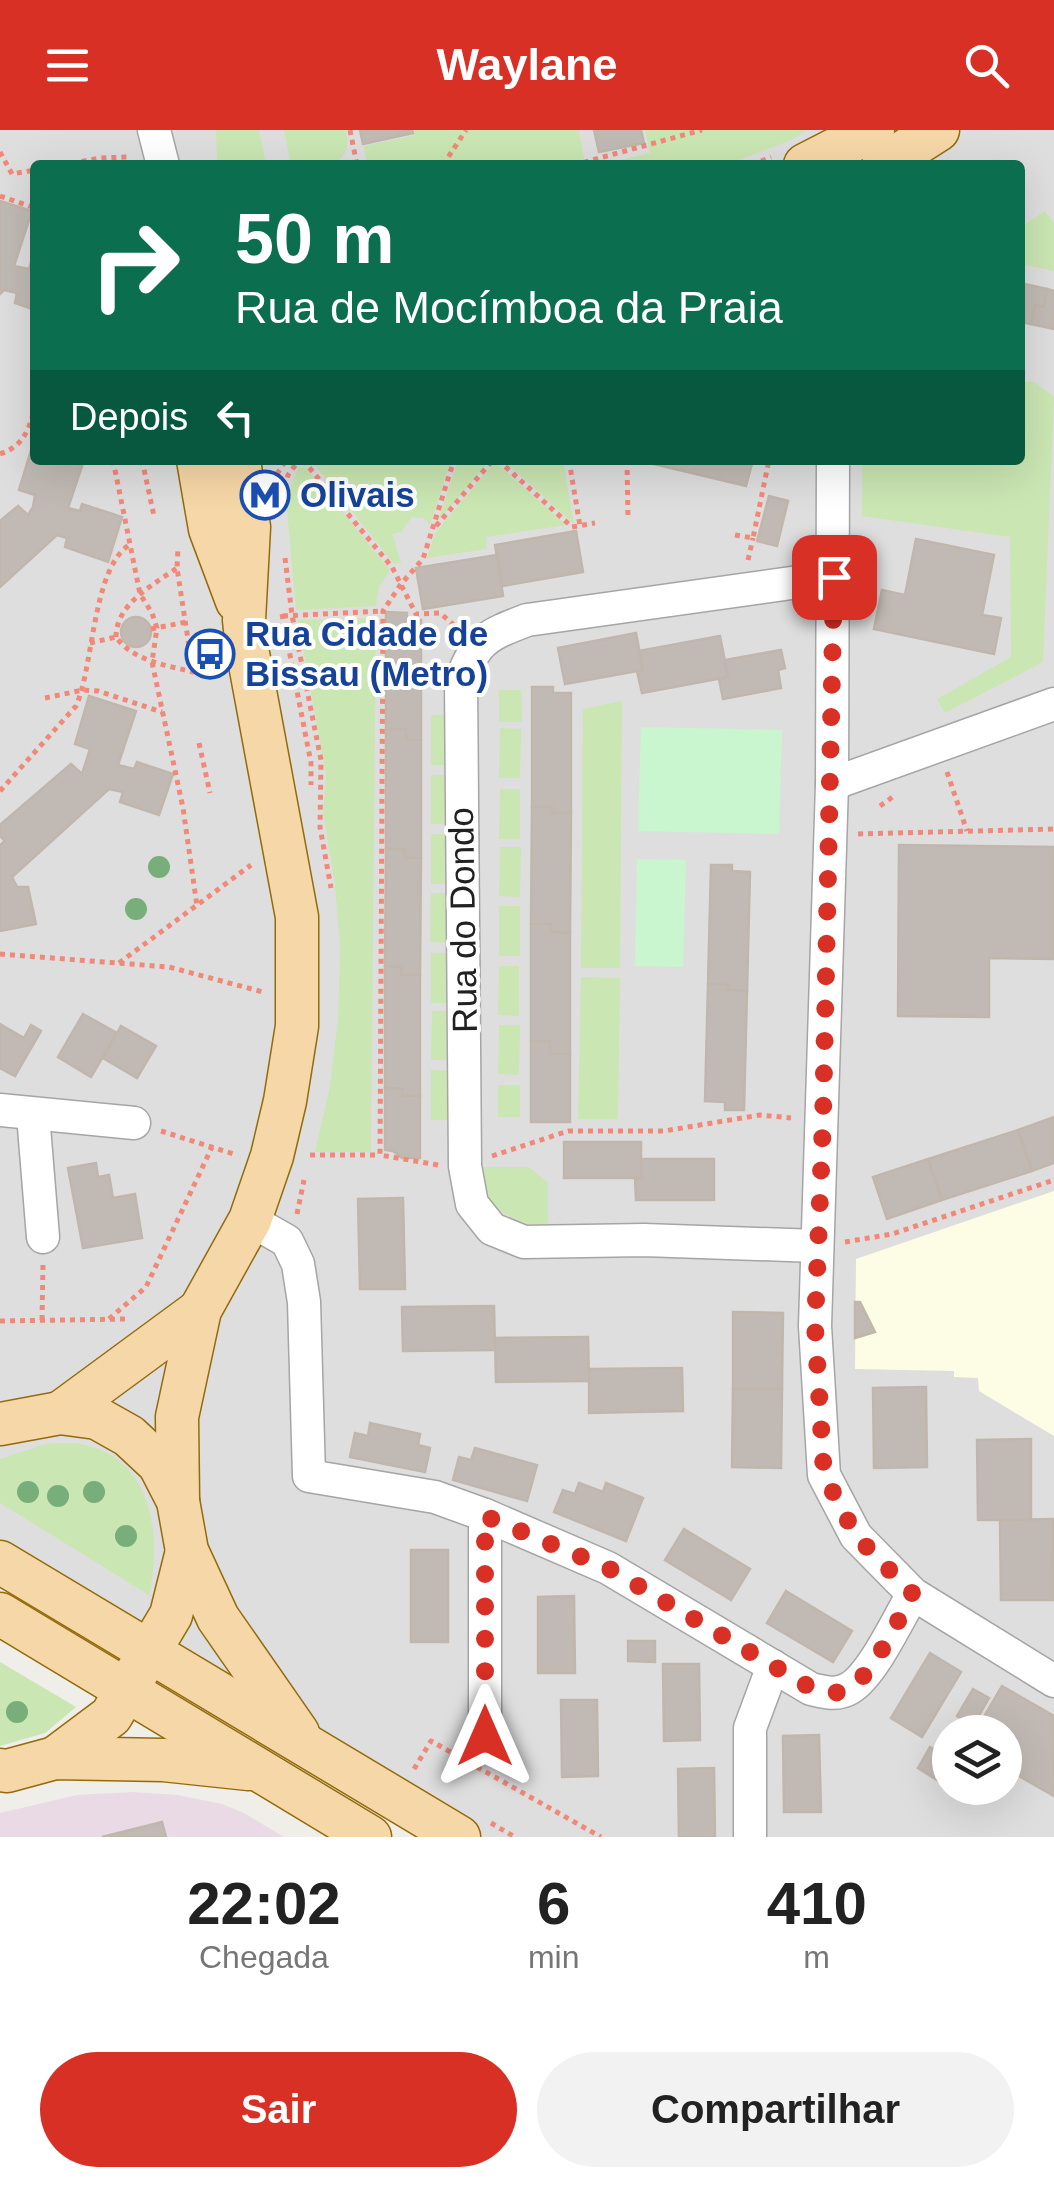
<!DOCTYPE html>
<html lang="pt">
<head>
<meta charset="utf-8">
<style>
  :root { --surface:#fff; --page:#f2f2f2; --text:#222; --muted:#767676; --accent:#d93025 }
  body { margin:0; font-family:Helvetica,sans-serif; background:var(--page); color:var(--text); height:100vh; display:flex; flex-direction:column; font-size:38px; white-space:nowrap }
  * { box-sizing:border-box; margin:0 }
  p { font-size:32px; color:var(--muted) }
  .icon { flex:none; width:55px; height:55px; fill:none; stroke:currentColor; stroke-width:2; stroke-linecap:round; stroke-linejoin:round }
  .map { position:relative; height:1707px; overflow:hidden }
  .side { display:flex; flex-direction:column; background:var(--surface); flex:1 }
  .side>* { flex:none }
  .guide { position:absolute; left:30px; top:30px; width:995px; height:305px; border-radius:10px; box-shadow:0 10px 40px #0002; background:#0b6e4f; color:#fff; overflow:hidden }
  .fabs { position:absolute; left:932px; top:1585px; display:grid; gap:20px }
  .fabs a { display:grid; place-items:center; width:90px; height:90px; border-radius:50%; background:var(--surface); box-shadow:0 10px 40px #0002; font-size:50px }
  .pin { position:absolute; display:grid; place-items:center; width:85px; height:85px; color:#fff; margin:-42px; border-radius:20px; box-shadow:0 5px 15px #0006 }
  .me { position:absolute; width:110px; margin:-55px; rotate:0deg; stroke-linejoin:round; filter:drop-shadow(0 0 8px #0008) }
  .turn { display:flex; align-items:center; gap:35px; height:210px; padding:0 40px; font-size:45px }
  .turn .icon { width:130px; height:130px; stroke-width:2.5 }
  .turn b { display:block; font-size:70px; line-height:85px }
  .then { display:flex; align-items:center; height:95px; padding:0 40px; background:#0003; gap:20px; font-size:38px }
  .eta { display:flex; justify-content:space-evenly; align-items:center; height:170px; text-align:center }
  .eta b { font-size:60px; font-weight:700; line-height:70px }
  .primary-button { display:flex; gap:20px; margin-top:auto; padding:20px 40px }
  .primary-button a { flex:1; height:115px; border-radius:60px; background:var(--accent); color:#fff; font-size:40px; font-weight:700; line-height:115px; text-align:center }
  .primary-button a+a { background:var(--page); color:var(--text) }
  header { display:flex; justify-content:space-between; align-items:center; height:130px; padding:0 40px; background:var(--accent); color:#fff; font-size:45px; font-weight:700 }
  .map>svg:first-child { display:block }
  .residential { fill:#dfdede; fill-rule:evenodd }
  .industrial { fill:#e9dae6 }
  .education { fill:#fcfde4 }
  .grass { fill:#cae6b2 }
  .park { fill:#c9f6ce }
  .building { fill:#c1bab4; stroke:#c1b6ab; stroke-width:2.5 }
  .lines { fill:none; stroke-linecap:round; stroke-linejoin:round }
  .minor-casing { stroke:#a5a5a5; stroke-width:35 }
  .major-casing { stroke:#936b0b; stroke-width:45 }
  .path { stroke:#f18979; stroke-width:5; stroke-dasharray:5 5; stroke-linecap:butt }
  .minor { stroke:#fff; stroke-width:32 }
  .major { stroke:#f6d7a7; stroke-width:42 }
  .tree { fill:#77ae7a }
  .route { stroke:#d93025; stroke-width:18; stroke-dasharray:0 32.4 }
  .labels { text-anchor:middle; stroke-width:8; stroke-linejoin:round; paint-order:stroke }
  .transit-label { font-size:35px; font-weight:bold; fill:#164399; stroke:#fff; text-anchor:start }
  .street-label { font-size:35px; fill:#212121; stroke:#fff }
</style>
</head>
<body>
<header><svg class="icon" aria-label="menu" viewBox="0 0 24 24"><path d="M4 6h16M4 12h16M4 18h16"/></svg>Waylane<svg class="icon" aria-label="search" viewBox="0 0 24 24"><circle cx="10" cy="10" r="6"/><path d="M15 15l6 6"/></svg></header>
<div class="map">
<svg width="1054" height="1707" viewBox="0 0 1054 1707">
  <rect width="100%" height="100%" fill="#f0eee8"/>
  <path class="residential" d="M0,0H1054V1707H482L0,1416ZM35,35H1020V330H35ZM950,1602H1005V1658H950Z"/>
  <polygon class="industrial" points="133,1662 177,1665 222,1674 244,1683 284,1707 0,1707 0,1683 77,1665"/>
  <polygon class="education" points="1054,1061 1054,1306 979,1261 978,1248 954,1247 954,1241 855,1239 856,1129"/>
  <g class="grass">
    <polygon points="216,0 259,0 266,35 217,35"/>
    <path d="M284,0H346C354,42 320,35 291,35Z"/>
    <polygon points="415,0 579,0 585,35 367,35 364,16 415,5"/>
    <polygon points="645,0 808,0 789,11 726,35 598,35 650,23"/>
    <polygon points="1045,81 1054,93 1054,141 1020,134 1020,98"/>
    <polygon points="1020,252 1034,252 1054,267 1043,532 945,583 937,569 1011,527 1010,407 862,386 862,330 1020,330"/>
    <polygon points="311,330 451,330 430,395 424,388 412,387 401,402 392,404 401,432 394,434"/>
    <polygon points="458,330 490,330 438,391"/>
    <polygon points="503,330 563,330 574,394"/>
    <polygon points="495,332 566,395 486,407 487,419 427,428 435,403"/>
    <polygon points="298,338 306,338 390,440 379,457 376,476 296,480 286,368"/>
    <polygon points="376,488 371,1022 315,1022 330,956 338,890 340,817 335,755 323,683 326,645 298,490"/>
    <polygon points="499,560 521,560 522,592 499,592"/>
    <polygon points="622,571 620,838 581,838 583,579"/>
    <rect x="431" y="585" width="21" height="50"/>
    <polygon points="500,598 521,599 520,648 499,648"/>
    <polygon points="431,645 452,645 451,694 431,694"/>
    <polygon points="500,659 520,659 520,709 499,709"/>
    <polygon points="431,704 452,704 451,754 431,754"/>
    <polygon points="500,717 521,717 520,767 499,766"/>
    <polygon points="431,763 452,763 451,813 430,812"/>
    <rect x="499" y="776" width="21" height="50"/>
    <rect x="431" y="823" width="21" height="50"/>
    <polygon points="499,836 519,836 519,886 498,885"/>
    <polygon points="581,847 620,848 618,989 578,989"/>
    <polygon points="432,881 452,881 452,930 431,930"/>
    <polygon points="499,895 520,895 519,945 498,944"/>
    <polygon points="431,940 452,941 451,990 431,990"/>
    <rect x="498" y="955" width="22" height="32"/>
    <path d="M474,1037H529L548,1053V1098C505,1090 487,1079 474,1037Z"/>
    <path d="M45,1314C58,1314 73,1312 85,1315C153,1330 162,1408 149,1465L0,1373V1329Z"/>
    <polygon points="0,1532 76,1577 45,1603 0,1616"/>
  </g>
  <g class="park">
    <polygon points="641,597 782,600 779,704 638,701"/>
    <polygon points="637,729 686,730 683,837 635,836"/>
  </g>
  <g class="building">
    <polygon points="360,0 412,0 413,3 363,14"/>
    <polygon points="594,0 641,0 644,13 599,22"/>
    <polygon points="0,71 32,81 14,136 29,139 31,132 35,134 35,180 15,173 17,163 4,160 0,164"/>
    <polygon points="1020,153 1047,159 1044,177 1035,175 1031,194 1020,192"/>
    <polygon points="1047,159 1054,161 1054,199 1031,194 1035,175 1044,177"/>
    <polygon points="35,307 35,330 84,330 68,378 80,381 82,374 122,387 108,432 65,417 67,408 57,405 0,457 0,391 18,376 28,385 33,377 35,365 19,360"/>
    <polygon points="637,330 753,330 746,356"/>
    <polygon points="769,366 788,371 777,416 757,411"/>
    <polygon points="576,401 583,442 502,456 495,415"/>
    <polygon points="916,409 994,425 982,485 1001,488 994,524 874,499 882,460 905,465"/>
    <polygon points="497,425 503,466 423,479 416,438"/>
    <polygon points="386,482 407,483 407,490 421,490 421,610 406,610 406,599 386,599"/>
    <circle cx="136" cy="502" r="15"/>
    <polygon points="636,503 643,540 565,554 558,518"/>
    <polygon points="720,506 728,547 642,563 637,541 643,540 639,521"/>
    <polygon points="781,520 785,538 778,540 781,558 723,569 719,549 728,547 725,530"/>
    <polygon points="532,557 553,557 553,563 571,563 571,683 552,683 552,677 532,677"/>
    <polygon points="89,566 136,581 118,635 134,639 137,632 173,644 159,685 120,672 123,662 109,659 12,747 17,757 28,757 36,794 0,801 0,715 5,711 0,706 0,695 71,634 82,644 90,619 75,614"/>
    <polygon points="386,599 406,599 406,610 421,610 421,728 404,728 404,719 386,719"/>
    <polygon points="532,677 552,677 552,683 571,683 570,803 551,802 551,794 531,794"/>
    <polygon points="899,715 1054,717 1054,829 989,828 989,887 898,886"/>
    <polygon points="386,719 404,719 404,728 421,728 420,845 401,845 401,837 385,836"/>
    <polygon points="711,735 732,735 732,741 750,742 747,861 728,860 729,855 708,854"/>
    <polygon points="531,794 551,794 551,802 570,803 570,924 550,924 550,911 531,911"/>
    <polygon points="385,836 401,837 401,845 420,845 420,966 402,966 402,959 385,958"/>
    <polygon points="708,854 729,855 728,860 747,861 744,980 725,980 725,972 705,971"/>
    <polygon points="83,884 117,903 91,947 58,927"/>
    <polygon points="0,894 24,908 31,895 41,901 15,946 0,938"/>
    <polygon points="121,896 156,916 137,948 103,928"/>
    <polygon points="531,911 550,911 550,924 570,924 570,992 531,992"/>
    <polygon points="385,958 402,959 402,966 420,966 420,1028 402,1028 393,1021 385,1020"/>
    <polygon points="1054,987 1054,1033 1032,1041 1018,1000"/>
    <polygon points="1018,1000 1032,1041 942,1070 928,1029"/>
    <rect x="564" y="1012" width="77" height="36"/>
    <polygon points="641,1029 714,1029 714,1070 636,1070 635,1048 641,1048"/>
    <polygon points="928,1029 942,1070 887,1089 873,1047"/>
    <polygon points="96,1033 98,1047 109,1045 113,1068 135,1064 142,1108 83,1118 68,1038"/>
    <polygon points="403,1068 405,1159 360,1159 358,1069"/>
    <polygon points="855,1172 860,1172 875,1202 855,1208"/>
    <polygon points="494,1176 495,1220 403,1221 402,1177"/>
    <polygon points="733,1182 783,1183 782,1259 733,1259"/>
    <polygon points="588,1207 589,1251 496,1252 495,1208"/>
    <polygon points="682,1238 683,1281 589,1283 589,1239"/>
    <polygon points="926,1257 927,1337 874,1338 873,1258"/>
    <polygon points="733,1259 782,1259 781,1338 732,1337"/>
    <polygon points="370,1293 420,1304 418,1315 430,1318 425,1342 350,1327 355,1303 368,1306"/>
    <polygon points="1031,1309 1031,1390 978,1390 977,1310"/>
    <polygon points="475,1318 537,1335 527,1371 453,1350 459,1327 471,1330"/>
    <polygon points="579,1353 603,1362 606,1353 643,1368 626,1411 554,1382 563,1360 575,1364"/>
    <polygon points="1053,1389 1054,1470 1001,1470 1000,1390"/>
    <polygon points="684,1399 750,1439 731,1470 665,1430"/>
    <rect x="411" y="1420" width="37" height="92"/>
    <polygon points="786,1461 852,1501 833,1532 767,1493"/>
    <polygon points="574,1466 575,1543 538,1543 538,1467"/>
    <polygon points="628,1511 655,1511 655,1532 628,1531"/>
    <polygon points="930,1523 961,1542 922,1607 891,1588"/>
    <polygon points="663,1534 699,1534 700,1610 664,1611"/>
    <polygon points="1002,1556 1054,1586 1054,1666 1005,1638 1005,1602 975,1602"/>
    <polygon points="973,1559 989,1568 973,1596 957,1586"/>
    <polygon points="561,1570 597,1570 598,1646 562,1647"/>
    <polygon points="819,1605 821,1682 784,1682 783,1606"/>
    <polygon points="930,1617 950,1628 950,1635 940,1652 918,1638"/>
    <polygon points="714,1638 715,1707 679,1707 678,1639"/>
    <polygon points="162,1692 166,1707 102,1707"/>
  </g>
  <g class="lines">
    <g class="minor-casing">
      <g id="minor">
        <polyline points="154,0 163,35"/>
        <polyline points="833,330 832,654 815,1196 824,1345 856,1406 913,1464 1054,1551"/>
        <polyline points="832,654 1054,574"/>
        <polyline points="0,980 134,993"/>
        <polyline points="33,985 43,1107"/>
        <path d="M250,1090L287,1111L298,1134L304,1172L309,1346L435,1367L485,1385L608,1438L811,1559C824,1562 837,1566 850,1558C873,1544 898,1489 913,1464"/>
        <path d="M817,1116L644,1110L524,1112L492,1099L472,1074L465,1036L461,551C475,510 488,505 527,490L834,447"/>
        <polyline points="485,1606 485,1385"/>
        <polyline points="750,1707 750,1598 773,1536"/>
      </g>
    </g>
    <g class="major-casing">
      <g id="major">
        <polyline points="805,35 873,0"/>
        <polyline points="883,35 938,0"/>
        <polyline points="198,330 210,399 237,471"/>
        <polyline points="60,1283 200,1180"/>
        <polyline points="0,1294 60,1283 97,1288 129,1306 159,1334 178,1371 187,1421 218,1488 298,1603"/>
        <polyline points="178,1371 177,1287 200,1180 250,1090 272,1026 285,971 297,896 297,787 247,518 244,490 249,397 239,330"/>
        <polyline points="0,1432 459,1707"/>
        <polyline points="0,1484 370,1707"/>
        <polyline points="55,1628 111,1586 171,1485 187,1421"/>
        <polyline points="0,1640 7,1641 55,1628 163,1630 248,1639"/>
      </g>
    </g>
    <g class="path">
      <polyline points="350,0 357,35"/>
      <polyline points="0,22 12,44 35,40"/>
      <polyline points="62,35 101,28 128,27"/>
      <polyline points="443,35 466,0"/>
      <polyline points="574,35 702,0"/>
      <polyline points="752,35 771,27"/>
      <polyline points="0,66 35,78"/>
      <path d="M0,324C24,316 29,299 35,277"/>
      <polyline points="113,330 140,464 152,483 157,498 152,532 183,678 197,776"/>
      <polyline points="142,330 154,386"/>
      <polyline points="303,330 392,437 416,484 440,483 456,497"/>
      <polyline points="498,330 572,397 595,393"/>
      <polyline points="569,330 580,396"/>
      <polyline points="627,330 628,388"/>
      <polyline points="277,344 286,330"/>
      <polyline points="282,367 288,345 299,330"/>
      <polyline points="436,396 493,330"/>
      <polyline points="735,405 753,408 769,330"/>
      <polyline points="285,428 292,485 321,630 320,697 331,758"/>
      <polyline points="748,430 753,408"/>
      <polyline points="282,484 311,633 311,655"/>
      <polyline points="283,486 383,481"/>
      <polyline points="151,499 186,492"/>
      <path d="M116,507C116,474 153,455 177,438"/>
      <path d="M90,513L116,507C133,531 166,535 193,542L177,438L178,418"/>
      <polyline points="45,568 83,560 98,561 162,582"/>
      <polyline points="199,613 210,663"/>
      <polyline points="947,642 967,701"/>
      <path d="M0,661L76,576C94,536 92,440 129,415"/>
      <polyline points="880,676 894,666"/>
      <polyline points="858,704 1054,699"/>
      <polyline points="0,824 169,837 263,862"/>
      <polyline points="119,833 251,735"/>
      <polyline points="161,1001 234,1024"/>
      <polyline points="310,1025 379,1025"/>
      <polyline points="492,1026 568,1001 664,1001 760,985 791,988"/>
      <polyline points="438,1035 380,1025 383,481 401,454 423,429 454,330"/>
      <polyline points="297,1084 304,1050"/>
      <polyline points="845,1112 892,1104 1054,1050"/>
      <polyline points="109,1189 146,1157 212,1017"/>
      <polyline points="42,1190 43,1135"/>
      <polyline points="0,1191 127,1189"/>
      <polyline points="477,1637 601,1707"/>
      <polyline points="414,1639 431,1611 463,1629"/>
      <polyline points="491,1693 515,1707"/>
    </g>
    <use href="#minor" class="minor"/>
    <use href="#major" class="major"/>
  </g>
  <g class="tree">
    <circle cx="159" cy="737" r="11"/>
    <circle cx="136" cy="779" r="11"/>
    <circle cx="28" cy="1362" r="11"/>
    <circle cx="94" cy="1362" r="11"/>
    <circle cx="58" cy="1366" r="11"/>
    <circle cx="126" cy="1406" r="11"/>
    <circle cx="17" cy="1582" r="11"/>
  </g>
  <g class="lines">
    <path class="route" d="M485,1606V1386L608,1438L811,1558C824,1562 837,1566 850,1558C873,1544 898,1489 913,1464L856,1406L824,1345L815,1196L823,990L834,447"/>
  </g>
  <defs>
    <g id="metro-ring" transform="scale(2.5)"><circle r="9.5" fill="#fff" stroke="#1a4fb4" stroke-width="1.5"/><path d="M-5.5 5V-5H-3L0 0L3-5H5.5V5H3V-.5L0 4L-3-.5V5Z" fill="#1a4fb4"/></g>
    <g id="bus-ring" transform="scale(2.5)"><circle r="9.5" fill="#fff" stroke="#1a4fb4" stroke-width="1.5"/><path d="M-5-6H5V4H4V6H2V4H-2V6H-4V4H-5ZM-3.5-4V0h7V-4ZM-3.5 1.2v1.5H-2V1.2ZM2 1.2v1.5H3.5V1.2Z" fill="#1a4fb4"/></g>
  </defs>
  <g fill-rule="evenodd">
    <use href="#metro-ring" x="265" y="365"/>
    <use href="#bus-ring" x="210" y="524"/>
  </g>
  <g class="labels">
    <g class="transit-label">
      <text x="300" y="377">Olivais</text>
      <text x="245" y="516">Rua Cidade de<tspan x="245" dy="40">Bissau (Metro)</tspan></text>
    </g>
    <g class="street-label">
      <text transform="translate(463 790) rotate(-91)" y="12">Rua do Dondo</text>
    </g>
  </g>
</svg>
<div class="fabs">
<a><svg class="icon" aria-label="layers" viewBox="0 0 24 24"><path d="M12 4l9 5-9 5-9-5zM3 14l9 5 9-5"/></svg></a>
</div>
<div class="pin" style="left:834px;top:447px;background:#d93025"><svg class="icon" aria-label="arrive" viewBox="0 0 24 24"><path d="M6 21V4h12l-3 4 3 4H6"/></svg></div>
<svg class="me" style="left:485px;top:1606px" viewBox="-20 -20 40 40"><path d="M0-17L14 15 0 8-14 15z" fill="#d93025" stroke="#fff" stroke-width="4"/></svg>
<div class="guide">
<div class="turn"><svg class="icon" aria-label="right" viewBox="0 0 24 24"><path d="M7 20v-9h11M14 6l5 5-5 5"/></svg><div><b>50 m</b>Rua de Mocímboa da Praia</div></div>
<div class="then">Depois<svg class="icon" aria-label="left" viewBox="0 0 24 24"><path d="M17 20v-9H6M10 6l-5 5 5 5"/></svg></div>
</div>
</div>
<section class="side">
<div class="eta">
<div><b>22:02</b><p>Chegada</p></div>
<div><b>6</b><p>min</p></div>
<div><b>410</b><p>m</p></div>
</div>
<div class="primary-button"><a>Sair</a><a>Compartilhar</a></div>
</section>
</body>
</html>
